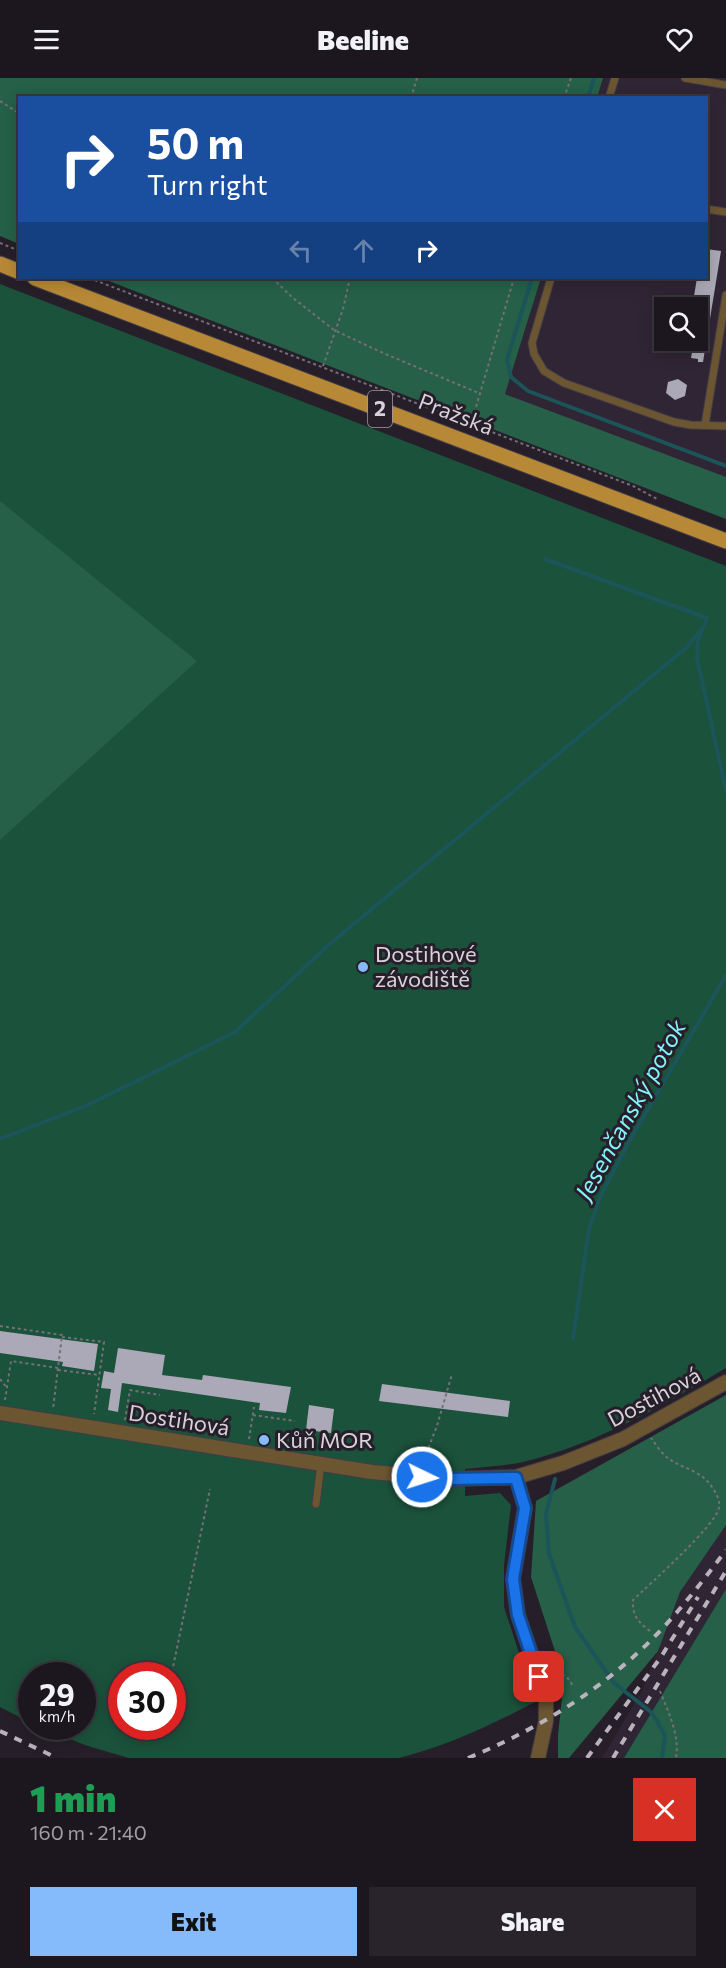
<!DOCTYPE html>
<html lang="en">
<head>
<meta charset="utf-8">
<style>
  :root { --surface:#1c171f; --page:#29242c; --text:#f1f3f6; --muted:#a09fa4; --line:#3a363d; --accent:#86bbfb }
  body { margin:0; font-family:Commissioner,sans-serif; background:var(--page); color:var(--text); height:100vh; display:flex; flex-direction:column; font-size:22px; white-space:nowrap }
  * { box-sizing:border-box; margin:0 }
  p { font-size:20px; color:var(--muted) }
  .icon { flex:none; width:33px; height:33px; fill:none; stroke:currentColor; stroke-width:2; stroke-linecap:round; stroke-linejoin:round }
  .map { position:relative; height:1680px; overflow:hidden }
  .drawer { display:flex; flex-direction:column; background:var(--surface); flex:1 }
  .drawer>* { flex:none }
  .banner { position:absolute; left:18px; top:18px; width:690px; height:183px; border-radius:0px; box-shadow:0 3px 15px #0003,0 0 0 2px var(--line); background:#1a4fa0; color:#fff; overflow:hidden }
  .buttons { position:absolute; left:654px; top:219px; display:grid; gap:12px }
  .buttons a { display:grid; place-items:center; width:54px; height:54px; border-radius:0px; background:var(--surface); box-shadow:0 3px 15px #0003,0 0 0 2px var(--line); font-size:30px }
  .speed { position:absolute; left:18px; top:1584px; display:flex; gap:12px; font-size:30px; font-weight:700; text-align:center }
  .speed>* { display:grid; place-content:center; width:78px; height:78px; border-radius:50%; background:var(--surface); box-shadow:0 3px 15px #0003,0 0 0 2px var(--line); line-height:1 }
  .speed small { font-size:15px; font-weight:400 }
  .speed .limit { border:9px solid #d22; background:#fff; color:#111 }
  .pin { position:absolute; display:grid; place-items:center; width:51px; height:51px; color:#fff; margin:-26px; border-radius:12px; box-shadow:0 3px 9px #0006 }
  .me { position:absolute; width:66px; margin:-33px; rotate:94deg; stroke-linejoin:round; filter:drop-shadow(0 0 4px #0008) }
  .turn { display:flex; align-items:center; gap:21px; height:126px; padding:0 30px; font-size:27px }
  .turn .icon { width:78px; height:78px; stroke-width:2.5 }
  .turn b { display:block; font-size:42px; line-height:51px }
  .lanes { display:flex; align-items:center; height:57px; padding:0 30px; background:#0003; justify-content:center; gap:30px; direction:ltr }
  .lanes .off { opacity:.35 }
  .round { display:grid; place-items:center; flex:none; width:63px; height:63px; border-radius:0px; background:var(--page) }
  .headline { display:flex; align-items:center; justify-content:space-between; height:102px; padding:0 30px }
  h1 { font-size:36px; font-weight:800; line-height:45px; color:#1e9e55 }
  .action { display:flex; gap:12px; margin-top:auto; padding:12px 30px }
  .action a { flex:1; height:69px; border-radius:0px; background:var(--accent); color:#111; font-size:24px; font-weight:800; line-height:69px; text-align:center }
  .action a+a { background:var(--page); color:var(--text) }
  header { display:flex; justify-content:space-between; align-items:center; height:78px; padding:0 30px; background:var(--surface); font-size:27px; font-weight:800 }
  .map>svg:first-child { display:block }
  .built { fill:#302534; fill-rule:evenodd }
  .green { fill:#1b523c; fill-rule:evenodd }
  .forest { fill:#266048 }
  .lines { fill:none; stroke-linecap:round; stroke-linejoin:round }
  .stream { stroke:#1b5459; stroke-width:4 }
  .building { fill:#aba9b7 }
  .service-casing { stroke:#423c45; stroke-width:9 }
  .minor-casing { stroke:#423c45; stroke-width:16 }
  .primary-casing { stroke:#423c45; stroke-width:17 }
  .path { stroke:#756f77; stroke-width:2; stroke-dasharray:3 3; stroke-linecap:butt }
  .service { stroke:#6c5632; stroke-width:7 }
  .minor { stroke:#6c5632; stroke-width:14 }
  .primary { stroke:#b78936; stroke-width:15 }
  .rail { stroke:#b9b3bb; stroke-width:4; stroke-dasharray:8 8; stroke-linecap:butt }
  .route-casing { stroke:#114b97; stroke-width:15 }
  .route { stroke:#1a73e8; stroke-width:10 }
  .poi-dot { fill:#86bbfb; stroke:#261f29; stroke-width:2 }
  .labels { text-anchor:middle; stroke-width:6; stroke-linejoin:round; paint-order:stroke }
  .shield { fill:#261f29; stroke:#a29ca4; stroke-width:1.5 }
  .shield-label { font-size:21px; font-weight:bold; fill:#d7d2d9 }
  .street-label { font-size:22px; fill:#d7d2d9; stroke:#261f29 }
  .poi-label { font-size:22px; fill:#d7d2d9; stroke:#261f29; text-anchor:start }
  .water-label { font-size:24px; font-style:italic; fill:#83f3fc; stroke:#261f29 }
</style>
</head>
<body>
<header><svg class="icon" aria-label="menu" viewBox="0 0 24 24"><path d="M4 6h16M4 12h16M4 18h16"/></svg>Beeline<svg class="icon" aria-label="heart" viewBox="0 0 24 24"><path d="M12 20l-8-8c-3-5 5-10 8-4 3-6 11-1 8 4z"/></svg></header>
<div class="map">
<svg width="726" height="1680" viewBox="0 0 726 1680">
  <rect width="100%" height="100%" fill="#261f29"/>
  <g class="built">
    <path d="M603,0H726V400L505,316L541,200H706V20L597,19ZM664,230H698V262H664Z"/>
    <polygon points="726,1447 726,1511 624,1680 602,1680 642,1613 680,1514"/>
  </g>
  <path class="green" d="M0,206L726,488V1290C662,1328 597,1366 523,1384C504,1388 484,1389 465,1391V1418L500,1415L511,1427L504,1487V1529L535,1624C491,1647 447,1668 399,1680H129L88,1668L38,1649L82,1648V1598H32L31,1645L0,1629ZM122,1598H172V1648H122Z"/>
  <g class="forest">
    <polygon points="0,0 603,0 597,20 20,20 19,166 0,158"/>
    <polygon points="101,200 541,200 505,316 726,399 726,441"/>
    <polygon points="0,423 197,583 0,762"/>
    <polygon points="726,1317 726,1447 680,1514 658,1573 569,1680 558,1680 558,1657 564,1601 531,1499 536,1423"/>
    <polygon points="726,1511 726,1680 624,1680"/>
  </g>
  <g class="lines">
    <g class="stream">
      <polyline points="588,20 594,0"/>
      <polyline points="532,200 507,282 511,299 528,313 726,388"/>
      <polyline points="545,481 707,540 698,563 697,580 726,713"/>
      <polyline points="0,1061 88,1027 235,954 332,864 687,569 704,548"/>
      <polyline points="573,1260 589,1151 601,1117 629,1064 726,897"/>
      <polyline points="555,1401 546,1436 549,1476 575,1549 614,1605 651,1634 657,1643 665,1658 662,1680"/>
    </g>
  </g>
  <g class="building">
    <polygon points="706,171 721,173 703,284 698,284 698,281 691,280 694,262 698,262 698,230 692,230 697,200 706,200"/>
    <polygon points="678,301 687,307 685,318 675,322 666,315 668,304"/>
    <polygon points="0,1253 98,1266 94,1293 62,1288 63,1284 0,1275"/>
    <polygon points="118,1270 165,1277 162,1297 202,1302 203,1297 291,1309 286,1335 259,1332 260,1325 122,1305 118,1334 108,1332 111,1311 101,1310 104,1293 114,1295"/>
    <polygon points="382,1306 510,1323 508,1339 379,1323"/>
    <polygon points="309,1327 334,1331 331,1355 306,1352"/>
  </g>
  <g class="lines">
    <g class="service-casing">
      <g id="service">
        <polyline points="685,0 726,7"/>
        <polyline points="609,20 615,0"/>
        <polyline points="706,131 726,134"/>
        <polyline points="551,200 532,265 534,276 544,293 564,305 674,344 691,347 726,348"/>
        <polyline points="705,347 726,217"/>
        <polyline points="316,1426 321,1386"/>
      </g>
    </g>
    <g class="minor-casing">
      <g id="minor">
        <polyline points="0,1335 372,1394 450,1401 516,1399 563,1385 623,1361 726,1304"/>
        <polyline points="516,1399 525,1430 513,1501 518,1537 546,1619 546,1643 538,1680"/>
      </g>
    </g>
    <g class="primary-casing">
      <g id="primary">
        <polyline points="0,186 20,194"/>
        <polyline points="35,200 726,463"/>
      </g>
    </g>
    <g class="path">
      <polyline points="411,20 417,0"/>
      <polyline points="564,20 571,0"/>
      <polyline points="0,23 20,36"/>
      <polyline points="0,165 20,173"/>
      <polyline points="89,200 633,408 657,421"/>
      <polyline points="272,200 293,220 334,252 383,275 481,316"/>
      <polyline points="323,288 343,231 350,200"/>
      <polyline points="471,346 514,200"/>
      <polyline points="0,1248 62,1257 53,1331"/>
      <polyline points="62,1259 104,1264 94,1336"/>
      <polyline points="58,1292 99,1297"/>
      <polyline points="0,1301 7,1310"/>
      <polyline points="5,1322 11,1283 58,1290"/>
      <polyline points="253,1337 295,1343"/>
      <polyline points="125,1342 130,1312 160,1317"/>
      <polyline points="249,1361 254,1329"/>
      <polyline points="424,1387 426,1376 437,1348 452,1296"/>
      <path d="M650,1553C638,1544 632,1537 633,1522C650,1506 715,1448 719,1430C721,1422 714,1411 709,1405C698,1392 682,1390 669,1381C662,1376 656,1367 651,1360"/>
      <polyline points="172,1594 210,1411"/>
      <path d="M550,1597C562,1594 567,1597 573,1608"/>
      <path d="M660,1613C668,1634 680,1657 676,1680"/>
    </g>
    <use href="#service" class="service"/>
    <use href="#minor" class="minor"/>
    <use href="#primary" class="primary"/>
    <g class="rail">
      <polyline points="0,1653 57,1680"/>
      <path d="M468,1680C541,1650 608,1608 662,1551C685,1526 706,1499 726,1472"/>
      <polyline points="587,1680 661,1579 698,1519"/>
      <polyline points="613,1680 726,1493"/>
    </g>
  </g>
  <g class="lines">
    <g class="route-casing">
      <polyline id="route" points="422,1399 450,1401 516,1400 525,1430 513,1501 518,1537 539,1599"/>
    </g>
    <use href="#route" class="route"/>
  </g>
  <g class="poi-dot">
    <circle cx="363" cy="889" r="6"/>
    <circle cx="264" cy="1362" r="6"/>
  </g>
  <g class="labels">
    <rect class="shield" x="368" y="313" width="24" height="36" rx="4.5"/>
    <g class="shield-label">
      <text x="380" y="338">2</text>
    </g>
    <g class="street-label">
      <text transform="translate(456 336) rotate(21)" y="8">Pražská</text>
      <text transform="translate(654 1319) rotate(-28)" y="8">Dostihová</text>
      <text transform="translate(179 1342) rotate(9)" y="8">Dostihová</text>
    </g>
    <g class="poi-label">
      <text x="375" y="884">Dostihové<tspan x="375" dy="25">závodiště</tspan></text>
      <text x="276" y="1370">Kůň MOR</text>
    </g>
    <g class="water-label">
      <text transform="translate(631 1032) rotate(-61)" y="8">Jesenčanský potok</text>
    </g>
  </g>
</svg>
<div class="buttons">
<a><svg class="icon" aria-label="search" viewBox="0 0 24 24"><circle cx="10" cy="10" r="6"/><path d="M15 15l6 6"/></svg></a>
</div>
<div class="speed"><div>29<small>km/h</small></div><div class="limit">30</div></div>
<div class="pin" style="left:539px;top:1599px;background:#d93025"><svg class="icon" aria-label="arrive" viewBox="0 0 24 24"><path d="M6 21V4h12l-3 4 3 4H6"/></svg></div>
<svg class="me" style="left:422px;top:1399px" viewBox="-20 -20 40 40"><circle r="17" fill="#1a73e8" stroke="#fff" stroke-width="3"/><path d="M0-11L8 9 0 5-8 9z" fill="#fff"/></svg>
<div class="banner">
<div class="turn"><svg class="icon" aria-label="right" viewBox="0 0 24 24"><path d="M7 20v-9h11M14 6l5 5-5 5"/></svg><div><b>50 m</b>Turn right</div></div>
<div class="lanes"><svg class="icon off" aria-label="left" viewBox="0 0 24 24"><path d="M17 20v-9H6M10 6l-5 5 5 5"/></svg><svg class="icon off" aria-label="ahead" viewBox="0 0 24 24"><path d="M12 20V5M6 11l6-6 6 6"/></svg><svg class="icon" aria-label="right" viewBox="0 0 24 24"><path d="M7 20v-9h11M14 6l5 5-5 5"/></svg></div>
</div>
</div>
<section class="drawer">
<div class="headline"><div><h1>1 min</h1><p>160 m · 21:40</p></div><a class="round" style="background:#d93025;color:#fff"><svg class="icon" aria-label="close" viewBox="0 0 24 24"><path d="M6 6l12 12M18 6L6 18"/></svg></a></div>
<div class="action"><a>Exit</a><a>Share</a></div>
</section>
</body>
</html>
